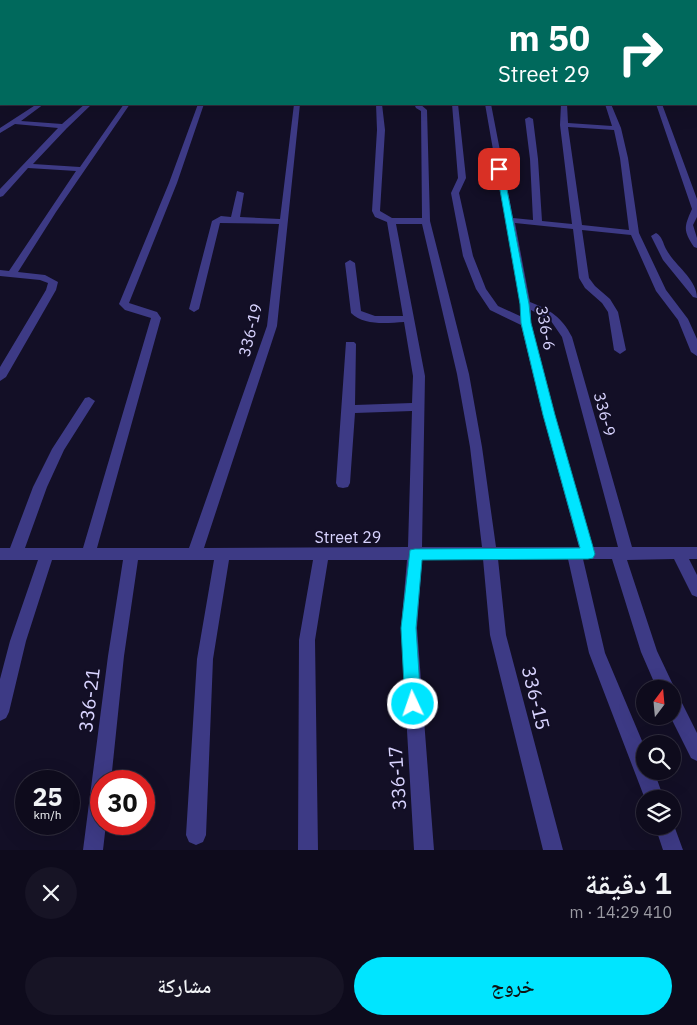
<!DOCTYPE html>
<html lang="ar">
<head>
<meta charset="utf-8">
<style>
  :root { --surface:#0e0b1c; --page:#171425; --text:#f1f3f6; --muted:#9b9ba3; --line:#2e2b3b; --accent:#00e5ff }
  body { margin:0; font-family:"IBM Plex Sans","Noto Naskh Arabic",sans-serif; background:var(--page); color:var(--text); direction:rtl; height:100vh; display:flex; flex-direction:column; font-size:19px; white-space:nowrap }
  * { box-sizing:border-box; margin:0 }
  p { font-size:16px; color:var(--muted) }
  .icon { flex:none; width:28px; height:28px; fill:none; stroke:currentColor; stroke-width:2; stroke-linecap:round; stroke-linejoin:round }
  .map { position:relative; height:850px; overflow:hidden; direction:ltr }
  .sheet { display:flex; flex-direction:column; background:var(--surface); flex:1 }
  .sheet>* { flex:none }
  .banner { position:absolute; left:0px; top:0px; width:698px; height:105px; box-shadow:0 5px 20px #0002,0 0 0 1px var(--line); direction:rtl; background:#00695c; color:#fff; overflow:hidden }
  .needle { width:32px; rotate:16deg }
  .tools { position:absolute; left:636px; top:680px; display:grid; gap:10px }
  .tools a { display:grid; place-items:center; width:45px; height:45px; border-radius:50%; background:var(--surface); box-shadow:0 5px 20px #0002,0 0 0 1px var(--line); font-size:25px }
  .speed { position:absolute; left:15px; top:770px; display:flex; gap:10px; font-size:25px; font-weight:700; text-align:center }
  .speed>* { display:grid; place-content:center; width:65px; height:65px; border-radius:50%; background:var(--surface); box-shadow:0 5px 20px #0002,0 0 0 1px var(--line); line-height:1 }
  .speed small { font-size:12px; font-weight:400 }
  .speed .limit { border:8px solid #d22; background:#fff; color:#111 }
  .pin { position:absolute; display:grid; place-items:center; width:42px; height:42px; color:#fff; margin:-21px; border-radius:10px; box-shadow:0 2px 8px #0006 }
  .me { position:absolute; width:55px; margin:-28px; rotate:357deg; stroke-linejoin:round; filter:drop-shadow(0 0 4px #0008) }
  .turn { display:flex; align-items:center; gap:18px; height:105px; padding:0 25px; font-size:22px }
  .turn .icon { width:65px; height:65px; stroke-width:2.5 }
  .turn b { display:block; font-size:35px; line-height:42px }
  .round { display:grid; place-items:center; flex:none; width:52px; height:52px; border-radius:26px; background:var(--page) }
  .headline { display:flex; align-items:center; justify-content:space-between; height:85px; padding:0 25px }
  h1 { font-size:30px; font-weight:600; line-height:38px }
  .primary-button { display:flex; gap:10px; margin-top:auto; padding:10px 25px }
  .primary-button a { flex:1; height:58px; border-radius:30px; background:var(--accent); color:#111; font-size:20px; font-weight:600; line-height:58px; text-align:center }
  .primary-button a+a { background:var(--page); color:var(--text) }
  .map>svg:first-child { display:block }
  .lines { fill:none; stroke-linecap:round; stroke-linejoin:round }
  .minor { fill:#3d3a85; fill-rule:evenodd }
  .route { fill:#00e5ff; stroke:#0095a6 }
  .labels { text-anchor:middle; stroke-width:4; stroke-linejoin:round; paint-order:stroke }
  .street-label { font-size:16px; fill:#d9d4ff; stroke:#130f26 }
  .near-street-label { font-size:19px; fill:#d9d4ff; stroke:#130f26 }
</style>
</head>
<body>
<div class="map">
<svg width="697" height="850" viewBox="0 0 697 850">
  <rect width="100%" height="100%" fill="#130f26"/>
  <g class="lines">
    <g class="minor">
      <polygon points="297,0 305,0 306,1 298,1"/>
      <polygon points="396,0 401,0 402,1 396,1"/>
      <polygon points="514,0 520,0 521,1 515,1"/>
      <polygon points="577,0 582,0 583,1 577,1"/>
      <polygon points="635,0 641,0 642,1 636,1"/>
      <polygon points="676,0 681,0 682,1 676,1"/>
      <rect x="0" y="14" width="1" height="4"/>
      <rect x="696" y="15" width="1" height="4"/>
      <rect x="696" y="56" width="1" height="5"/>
      <rect x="0" y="69" width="1" height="4"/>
      <rect x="696" y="76" width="1" height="4"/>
      <polygon points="37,104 44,104 21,121 62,124 85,104 92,104 67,128 33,164 80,167 124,104 130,104 56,212 18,272 45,275 58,282 56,290 6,377 0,381 0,367 46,290 48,283 40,280 0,276 0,270 9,271 76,171 28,168 3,196 0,197 0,189 58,128 15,124 0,133 0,128"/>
      <path d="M198,104H204L177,183L129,303L157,312L161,318L97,548H189L267,326L279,224L220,223L199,309L194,312L189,309L212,221L221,216L231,217L237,191L244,193L240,217L280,219L294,104H300L277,326L204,548L408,547L412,411L355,413L350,483L348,487L343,488L338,487L336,483L346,342H354L356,344L355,405L412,403L413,376L404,322C387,323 364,326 351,313L345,263L350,260L355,263L361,311L375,316H403L387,222L375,217L372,211L377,130L376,104H382L385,130L380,211L392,218H422L421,111L416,108L414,104H420L427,110L430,221L469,374L482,447L496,547H579L543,415L521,325L490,310L476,289L463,256L451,193L458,178L452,104H458L466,178L459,193L473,256L486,289L498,306L520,316V304L485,104H491L513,218L533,220L530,159L525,119L529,117L533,119L538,159L542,221L572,224L560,125L561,104H567L568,123L612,126L605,104H611L621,128L628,158L639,233L666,290L688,319L697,339V356L691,352L678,320L656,291L631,235L582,230L589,278L595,286L610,299L618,312L626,350L620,354L614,350L608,312L602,303L585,288L579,278L573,229L515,223L530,302C550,310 562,317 572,337L632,547H697V559H689L697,575V597L692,595L674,559L627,560L657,651L675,689L673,693L678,695L697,733V761L691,758L670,716H672V689H657L641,652L612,559H583L605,653L645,748V771H654L664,799H645L589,653L568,559H498L506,635L563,850H543L490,635L483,559L422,560L417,628L434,850H414L401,628L407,560H328L315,640L318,850H298L299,640L313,560H229L213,659L206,835L203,842L196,845L189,842L186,835L197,659L214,560H138L124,656L111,781H101V824H106L103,850H83L108,656L123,560H52L26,641L9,712L6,718L0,721V679L10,641L38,560H0V548H10L33,487L52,449L85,398L89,397L95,401L64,450L47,487L25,548H83L151,318L125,310L119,304L169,183ZM568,127L614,130L620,158L629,230L582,225ZM396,224H422L457,374L470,447L482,547H422L425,376ZM531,310L551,321L562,337L618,547H593L555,415L531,323Z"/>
      <path d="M656,104H662L697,199V217L693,225L697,238V248L694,247C683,230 684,227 692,209Z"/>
      <path d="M656,233C662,236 663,243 666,249C675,266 697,279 697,298L693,297L663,260L651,236Z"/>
      <polygon points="672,820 683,850 663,850 655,826 672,826"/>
    </g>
  </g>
  <polygon class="route" points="496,167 503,169 529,304 531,323 555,415 595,554 593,558 588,559 422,560 416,628 421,704 419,710 413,712 408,710 405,704 401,628 410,550 415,549 580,548 543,415 521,323 520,304"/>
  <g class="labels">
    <g class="street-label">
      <text transform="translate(546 328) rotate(79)" y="6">336-6</text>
      <text transform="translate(250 330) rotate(-76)" y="6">336-19</text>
      <text transform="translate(605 414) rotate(75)" y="6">336-9</text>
      <text x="348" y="543">Street 29</text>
    </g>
    <g class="near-street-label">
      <text transform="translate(536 698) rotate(76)" y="7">336-15</text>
      <text transform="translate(89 700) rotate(-83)" y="7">336-21</text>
      <text transform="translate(397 778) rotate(-94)" y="7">336-17</text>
    </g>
  </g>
</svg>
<div class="tools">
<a><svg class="needle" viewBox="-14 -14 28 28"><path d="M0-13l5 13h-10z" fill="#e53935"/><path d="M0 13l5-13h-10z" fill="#9b9ba3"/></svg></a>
<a><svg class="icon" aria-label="search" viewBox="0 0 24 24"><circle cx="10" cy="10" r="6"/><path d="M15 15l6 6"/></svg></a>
<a><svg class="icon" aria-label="layers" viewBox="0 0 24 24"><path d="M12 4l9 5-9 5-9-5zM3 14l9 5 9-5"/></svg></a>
</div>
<div class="speed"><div>25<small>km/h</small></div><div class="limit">30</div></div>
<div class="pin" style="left:499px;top:169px;background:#d93025"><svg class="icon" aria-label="arrive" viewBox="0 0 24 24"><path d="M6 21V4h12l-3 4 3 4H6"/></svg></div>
<svg class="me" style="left:413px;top:704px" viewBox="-20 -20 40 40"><circle r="17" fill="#00e5ff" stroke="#fff" stroke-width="3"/><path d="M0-11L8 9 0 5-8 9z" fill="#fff"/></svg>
<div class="banner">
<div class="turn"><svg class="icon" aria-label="right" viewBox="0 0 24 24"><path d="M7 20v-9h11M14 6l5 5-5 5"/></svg><div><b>50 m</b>Street 29</div></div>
</div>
</div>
<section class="sheet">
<div class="headline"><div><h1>1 دقيقة</h1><p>410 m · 14:29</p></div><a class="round"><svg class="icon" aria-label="close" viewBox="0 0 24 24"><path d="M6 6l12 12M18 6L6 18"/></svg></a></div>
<div class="primary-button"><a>خروج</a><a>مشاركة</a></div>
</section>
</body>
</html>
